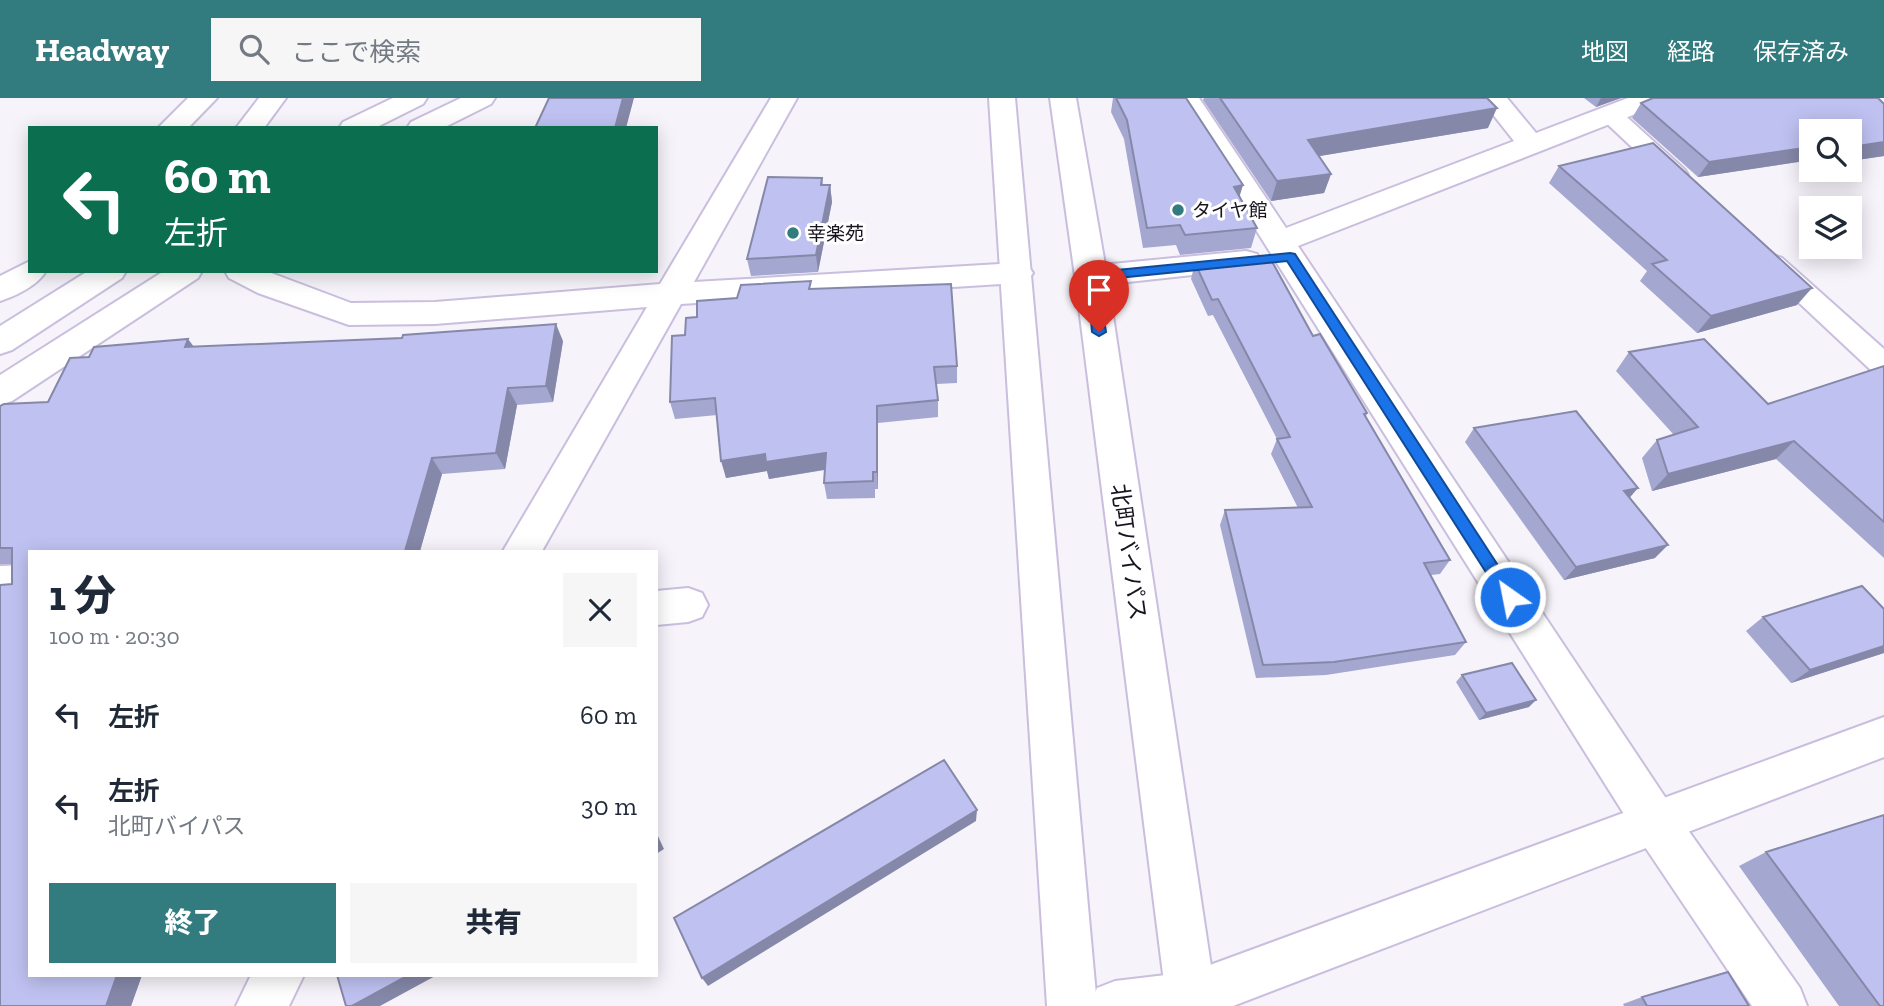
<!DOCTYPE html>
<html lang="ja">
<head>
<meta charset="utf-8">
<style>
  :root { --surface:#fff; --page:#f6f6f7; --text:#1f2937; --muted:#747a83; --accent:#327b7e }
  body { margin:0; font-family:"Zilla Slab","Noto Sans JP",serif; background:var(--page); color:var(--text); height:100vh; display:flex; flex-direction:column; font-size:26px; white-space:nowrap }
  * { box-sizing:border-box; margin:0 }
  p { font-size:23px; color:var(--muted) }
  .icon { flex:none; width:38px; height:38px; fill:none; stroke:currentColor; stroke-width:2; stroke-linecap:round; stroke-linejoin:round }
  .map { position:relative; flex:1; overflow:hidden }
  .details { position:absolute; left:28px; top:452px; width:630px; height:427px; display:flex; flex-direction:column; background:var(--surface); border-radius:0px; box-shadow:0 4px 18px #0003 }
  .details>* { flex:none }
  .banner { position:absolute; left:28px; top:28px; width:630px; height:147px; border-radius:0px; box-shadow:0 4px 18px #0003; background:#0b6e4f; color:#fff; overflow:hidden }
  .fabs { position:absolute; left:1799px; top:21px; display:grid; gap:14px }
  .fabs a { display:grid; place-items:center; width:63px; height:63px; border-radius:0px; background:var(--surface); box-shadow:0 4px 18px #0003; font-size:35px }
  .pin { position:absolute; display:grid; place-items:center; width:60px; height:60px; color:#fff; margin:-72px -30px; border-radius:50% 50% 50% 0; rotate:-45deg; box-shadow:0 0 7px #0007 }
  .pin .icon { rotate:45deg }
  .me { position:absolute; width:77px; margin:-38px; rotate:327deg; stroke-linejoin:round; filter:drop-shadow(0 0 5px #0008) }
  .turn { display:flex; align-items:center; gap:24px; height:147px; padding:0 21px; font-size:32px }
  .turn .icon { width:91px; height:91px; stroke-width:2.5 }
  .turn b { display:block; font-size:49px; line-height:60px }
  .round { display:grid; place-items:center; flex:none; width:74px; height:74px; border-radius:0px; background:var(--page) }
  .summary { display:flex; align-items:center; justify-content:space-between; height:119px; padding:0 21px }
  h1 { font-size:42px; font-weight:800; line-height:52px }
  .button { display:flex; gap:14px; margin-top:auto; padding:14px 21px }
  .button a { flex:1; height:80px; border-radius:0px; background:var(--accent); color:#fff; font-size:28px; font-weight:800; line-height:80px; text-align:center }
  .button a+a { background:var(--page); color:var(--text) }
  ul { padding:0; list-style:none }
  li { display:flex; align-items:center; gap:21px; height:91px; padding:0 21px }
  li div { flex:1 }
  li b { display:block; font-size:26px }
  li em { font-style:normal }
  header { display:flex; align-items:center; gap:42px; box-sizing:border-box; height:98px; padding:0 35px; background:var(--accent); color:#fff }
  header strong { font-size:33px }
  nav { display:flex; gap:38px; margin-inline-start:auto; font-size:24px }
  .search { width:490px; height:63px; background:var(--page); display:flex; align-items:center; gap:18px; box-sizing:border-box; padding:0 24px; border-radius:0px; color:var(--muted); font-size:26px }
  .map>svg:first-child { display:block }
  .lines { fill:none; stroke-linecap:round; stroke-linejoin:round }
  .service-casing { stroke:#cabede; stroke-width:4 }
  .pedestrian-casing { stroke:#cabede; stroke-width:4 }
  .minor-casing { stroke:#cabede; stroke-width:4 }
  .tertiary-casing { stroke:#cabede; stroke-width:4 }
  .trunk-casing { stroke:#cabede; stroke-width:4 }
  .service { fill:#fff; fill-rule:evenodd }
  .pedestrian { fill:#fff; fill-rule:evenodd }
  .minor { fill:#fff; fill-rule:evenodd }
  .tertiary { fill:#fff; fill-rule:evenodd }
  .trunk { fill:#fff; fill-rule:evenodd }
  .wall { fill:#a4a7cf }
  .shaded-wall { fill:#8688a9 }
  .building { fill:#bfc2f1; stroke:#8688a9; stroke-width:2 }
  .route { fill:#1a73e8; stroke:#114b97; stroke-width:2 }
  .poi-dot { fill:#327b7e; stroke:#fff; stroke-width:2.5 }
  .labels { text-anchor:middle; stroke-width:6; stroke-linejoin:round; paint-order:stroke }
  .far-poi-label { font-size:19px; fill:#191520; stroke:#fff; text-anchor:start }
  .street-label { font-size:23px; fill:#191520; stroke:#fff }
</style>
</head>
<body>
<header>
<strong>Headway</strong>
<div class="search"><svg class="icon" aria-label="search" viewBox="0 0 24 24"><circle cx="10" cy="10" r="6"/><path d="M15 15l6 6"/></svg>ここで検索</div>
<nav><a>地図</a><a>経路</a><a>保存済み</a></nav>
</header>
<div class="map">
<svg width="1884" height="908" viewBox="0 0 1884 908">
  <rect width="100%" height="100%" fill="#f6f3fa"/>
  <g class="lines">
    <g class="service-casing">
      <g id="service">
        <polygon points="1610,9 1618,11 1685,72 1688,77 1685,82 1667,82 1602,21 1598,16 1602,11"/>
        <polygon points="1773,157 1782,160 1884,251 1884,278 1874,275 1764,172 1760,166 1764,160"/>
      </g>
    </g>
    <g class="pedestrian-casing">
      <g id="pedestrian">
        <polygon points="188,0 217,0 188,30 158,30"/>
        <path d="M30,163V173H46C38,187 16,198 0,203V178Z"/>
      </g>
    </g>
    <g class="minor-casing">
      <g id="minor">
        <polygon points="259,0 286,0 264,30 236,30"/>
        <polygon points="771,0 797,0 694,184 1017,165 1028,168 1033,175 1028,182 1017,185 681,206 542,453 503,453 647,209 435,226 349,227 258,195 229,180 225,173 266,173 351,205 435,204 660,186"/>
        <polygon points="1173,0 1199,0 1286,130 1514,43 1480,0 1507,0 1536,35 1628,0 1665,0 1661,6 1298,148 1673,711 1800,890 1807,908 1752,908 1641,743"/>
        <polygon points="1246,153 1257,156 1261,163 1257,170 1091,188 1080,185 1075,178 1080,171 1091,168"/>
        <polygon points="30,467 30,499 0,500 0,468"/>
        <polygon points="688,490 702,495 708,507 702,519 688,524 656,527 656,493"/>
        <polygon points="251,877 304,877 289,908 236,908"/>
      </g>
    </g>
    <g class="tertiary-casing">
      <g id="tertiary">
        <polygon points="393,0 427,0 423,6 375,30 339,30 343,24"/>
        <polygon points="461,0 495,0 491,6 443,30 407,30 411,24"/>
        <polygon points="88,173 126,173 122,180 12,252 0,256 0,228"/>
        <polygon points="164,173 202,173 198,180 12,303 0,307 0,277"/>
        <polygon points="1884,619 1884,659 1233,908 1090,908 1097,890 1115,883 1191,874"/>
      </g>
    </g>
    <g class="trunk-casing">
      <g id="trunk">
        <polygon points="989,0 1015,0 1097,908 1047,908"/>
        <polygon points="1050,0 1076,0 1107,178 1217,908 1167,908 1075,178"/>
      </g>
    </g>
    <use href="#service" class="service"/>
    <use href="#pedestrian" class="pedestrian"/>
    <use href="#minor" class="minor"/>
    <use href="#tertiary" class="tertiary"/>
    <use href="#trunk" class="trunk"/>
  </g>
  <g class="wall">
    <polygon points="1113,0 1186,0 1257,130 1251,150 1180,157 1176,147 1143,150 1124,41 1111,14"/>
    <polygon points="1204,0 1487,0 1488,30 1319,58 1331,76 1324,95 1271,103 1203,2"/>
    <polygon points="1584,0 1621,0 1596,9"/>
    <polygon points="1641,5 1884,6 1884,58 1850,63 1850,33 1811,33 1811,62 1698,79 1632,20"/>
    <polygon points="1559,68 1797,207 1697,235 1640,183 1647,173 1549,85"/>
    <polygon points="822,80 823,87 830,87 832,104 818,174 751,178 747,161"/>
    <polygon points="1195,165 1313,238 1367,315 1366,319 1450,462 1440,476 1431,477 1466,544 1455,557 1326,577 1256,580 1220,427 1225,412 1298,410 1271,356 1277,341 1213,217 1208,218 1191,181"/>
    <polygon points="812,191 957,268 957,285 936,286 938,302 938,319 878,325 878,391 875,391 875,400 827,401 824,385 825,372 769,381 767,373 726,380 717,317 675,321 670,304 685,237 697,219 737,200"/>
    <polygon points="563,243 553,304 517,307 505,371 442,376 420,453 30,453 142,877 131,908 0,908 12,466 0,466 0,308 48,304 194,249"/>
    <polygon points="1629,254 1768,306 1884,268 1884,460 1776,361 1652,393 1642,360 1657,342 1674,337 1616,273"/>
    <polygon points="1474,330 1630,400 1655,460 1564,482 1465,344"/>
    <polygon points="1763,519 1884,555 1791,585 1746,533"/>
    <polygon points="1462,577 1529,609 1479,622 1456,584"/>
    <polygon points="1766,754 1884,908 1839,908 1739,768"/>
    <polygon points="1642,899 1749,908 1624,908 1623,906"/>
  </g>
  <g class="shaded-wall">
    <polygon points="623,0 634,0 626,30 615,30"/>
    <polygon points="1601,0 1621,0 1596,9"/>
    <polygon points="1497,10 1488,30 1302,61 1308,42"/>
    <polygon points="1884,44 1884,58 1850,63 1851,49"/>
    <polygon points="1811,49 1811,62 1698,79 1709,64"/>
    <polygon points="1331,76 1324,95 1271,103 1277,83"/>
    <polygon points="830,87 832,104 818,174 816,157"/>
    <polygon points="1243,87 1237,107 1234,89"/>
    <polygon points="1812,190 1797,207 1697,235 1711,218"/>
    <polygon points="556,226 563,243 553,304 546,288"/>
    <polygon points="188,241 201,258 185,249"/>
    <polygon points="508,290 517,307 505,371 496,355"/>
    <polygon points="877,308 878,325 878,391 877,374"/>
    <polygon points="1794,343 1776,361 1652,393 1668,376"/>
    <polygon points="826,355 828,371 769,381 767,373 726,380 721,363 765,356"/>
    <polygon points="432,360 442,376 420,453 405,453"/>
    <polygon points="1638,390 1626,404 1624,393"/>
    <polygon points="1668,447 1655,460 1564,482 1576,469"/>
    <polygon points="1884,548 1884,555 1791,585 1810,572"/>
    <polygon points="1536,602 1529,609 1479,622 1486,615"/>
    <polygon points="977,712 976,723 708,888 702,880"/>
    <polygon points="656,734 664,751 656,756"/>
    <polygon points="117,877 142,877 131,908 106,908"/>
    <polygon points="409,877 437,877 380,908 352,908"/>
  </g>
  <g class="building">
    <polygon points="549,0 623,0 615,30 535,30"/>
    <polygon points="1116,0 1186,0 1243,87 1234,89 1257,130 1185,137 1180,127 1147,130 1127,22"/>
    <polygon points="1220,0 1487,0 1497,10 1308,42 1331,76 1277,83"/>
    <polygon points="1653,0 1878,0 1884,6 1884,44 1851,49 1850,33 1811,33 1811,49 1709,64 1641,5"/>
    <polygon points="1653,45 1812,190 1711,218 1652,166 1667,162 1559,68"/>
    <polygon points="768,79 822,80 821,87 830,87 816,157 747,161"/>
    <polygon points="1269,158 1313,238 1320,236 1367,315 1364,316 1450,462 1424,465 1466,544 1334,564 1263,567 1225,412 1312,409 1277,341 1290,339 1218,201 1212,202 1195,165"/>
    <polygon points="811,183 809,191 951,186 957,268 934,269 938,302 877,308 877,374 873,374 873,383 824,385 826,355 766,364 765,356 721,363 715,300 670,304 672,238 685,237 686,220 697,219 697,203 737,200 741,187"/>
    <polygon points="556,226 546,288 508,290 496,355 432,360 405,453 30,453 30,877 117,877 106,908 0,908 0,487 12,486 12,450 0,450 0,308 4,306 48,304 70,260 89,259 94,249 188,241 185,249 402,240 403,237"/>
    <polygon points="1704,241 1768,306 1884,268 1884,424 1794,343 1668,376 1657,342 1698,329 1629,254"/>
    <polygon points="1576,313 1638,390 1624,393 1668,447 1576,469 1474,330"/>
    <polygon points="1862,488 1884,511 1884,548 1810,572 1763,519"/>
    <polygon points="1512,565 1536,602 1486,615 1462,577"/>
    <polygon points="944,662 977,712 702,880 674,820"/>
    <polygon points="1884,717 1884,908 1880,908 1766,754"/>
    <polygon points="1728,874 1749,908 1647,908 1642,899"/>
    <polygon points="337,877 409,877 352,908 346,908"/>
  </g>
  <polygon class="route" points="1290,155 1295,156 1516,495 1516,504 1505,504 1287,163 1098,182 1106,234 1099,238 1092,234 1087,175"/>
  <g class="poi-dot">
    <circle cx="1178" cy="112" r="7"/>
    <circle cx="793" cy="135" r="7"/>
  </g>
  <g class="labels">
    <g class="far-poi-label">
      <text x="1192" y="119">タイヤ館</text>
      <text x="807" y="142">幸楽苑</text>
    </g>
    <g class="street-label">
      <text transform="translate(1129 454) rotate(82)" y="8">北町バイパス</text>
    </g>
  </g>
</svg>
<div class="fabs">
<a><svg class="icon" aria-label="search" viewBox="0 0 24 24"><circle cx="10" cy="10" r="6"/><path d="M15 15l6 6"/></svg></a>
<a><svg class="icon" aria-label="layers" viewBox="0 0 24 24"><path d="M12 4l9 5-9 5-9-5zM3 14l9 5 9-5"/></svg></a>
</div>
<div class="pin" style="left:1099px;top:234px;background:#d93025"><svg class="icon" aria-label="arrive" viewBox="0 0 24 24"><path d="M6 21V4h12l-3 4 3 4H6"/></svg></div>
<svg class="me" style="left:1510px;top:499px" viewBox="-20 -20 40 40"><circle r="17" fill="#1a73e8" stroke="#fff" stroke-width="3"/><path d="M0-11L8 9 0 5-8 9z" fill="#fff"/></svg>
<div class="banner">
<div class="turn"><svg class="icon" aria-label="left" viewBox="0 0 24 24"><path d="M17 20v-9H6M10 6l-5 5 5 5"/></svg><div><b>60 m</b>左折</div></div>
</div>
<section class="details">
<div class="summary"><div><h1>1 分</h1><p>100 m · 20:30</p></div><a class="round"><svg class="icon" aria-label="close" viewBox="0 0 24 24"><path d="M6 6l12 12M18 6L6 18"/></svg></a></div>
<ul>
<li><svg class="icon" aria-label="left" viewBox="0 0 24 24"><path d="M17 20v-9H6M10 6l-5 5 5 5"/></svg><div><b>左折</b></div><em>60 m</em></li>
<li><svg class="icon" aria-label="left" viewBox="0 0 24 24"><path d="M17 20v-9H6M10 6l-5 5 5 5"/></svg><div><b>左折</b><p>北町バイパス</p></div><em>30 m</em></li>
</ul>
<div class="button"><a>終了</a><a>共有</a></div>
</section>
</div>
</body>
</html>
